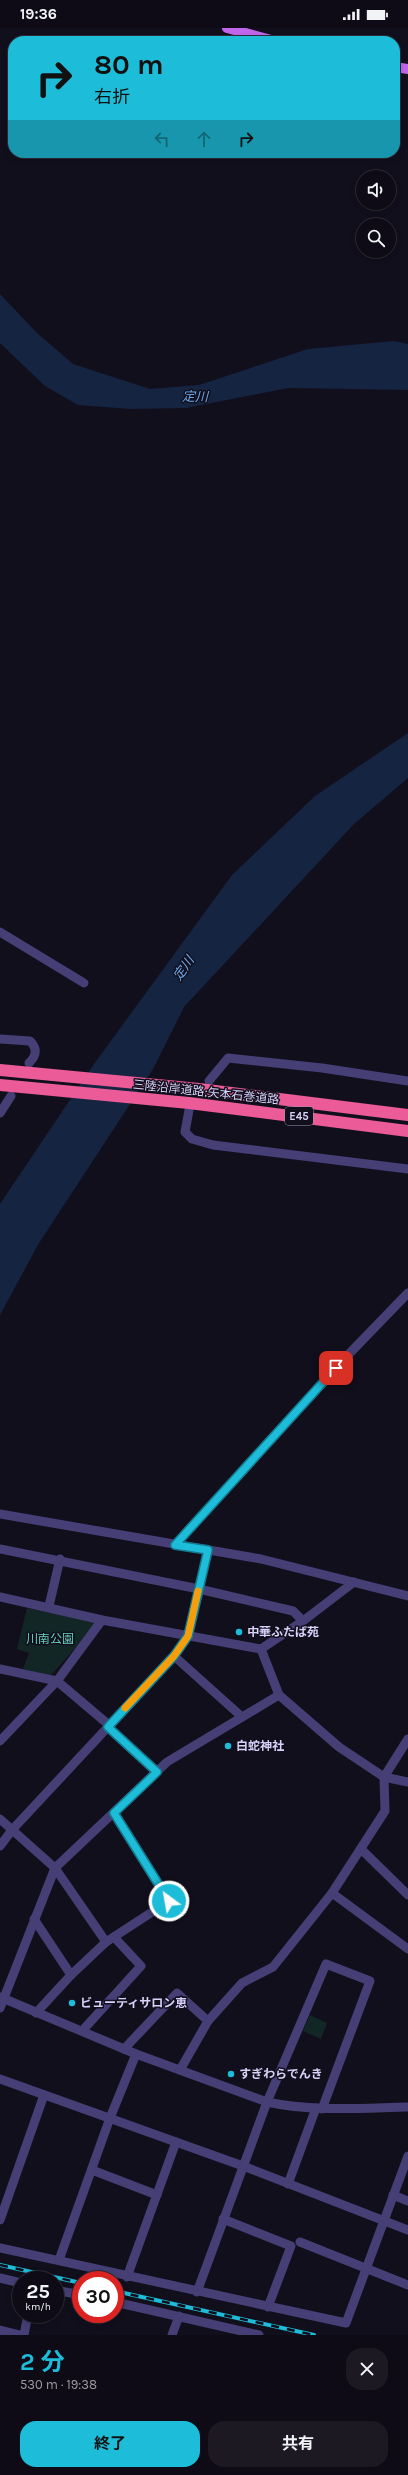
<!DOCTYPE html>
<html lang="ja">
<head>
<meta charset="utf-8">
<style>
  :root { --surface:#0e0b16; --page:#1c1923; --text:#f1f3f6; --muted:#9b9ba1; --line:#2e2b35; --accent:#1dbcd9 }
  body { margin:0; font-family:Karla,"Noto Sans JP",sans-serif; background:var(--page); color:var(--text); height:100vh; display:flex; flex-direction:column; font-size:15px; white-space:nowrap }
  * { box-sizing:border-box; margin:0 }
  p { font-size:13px; color:var(--muted) }
  .icon { flex:none; width:22px; height:22px; fill:none; stroke:currentColor; stroke-width:2; stroke-linecap:round; stroke-linejoin:round }
  .map { position:relative; height:2307px; overflow:hidden }
  .panel { display:flex; flex-direction:column; background:var(--surface); flex:1 }
  .panel>* { flex:none }
  .guide { position:absolute; left:8px; top:8px; width:392px; height:122px; border-radius:16px; box-shadow:0 2px 6px #0003,0 0 0 1px var(--line); background:#1dbcd9; color:#111; overflow:hidden }
  .tools { position:absolute; left:356px; top:142px; display:grid; gap:8px }
  .tools a { display:grid; place-items:center; width:40px; height:40px; border-radius:50%; background:var(--surface); box-shadow:0 2px 6px #0003,0 0 0 1px var(--line); font-size:20px }
  .speed { position:absolute; left:12px; top:2243px; display:flex; gap:8px; font-size:20px; font-weight:700; text-align:center }
  .speed>* { display:grid; place-content:center; width:52px; height:52px; border-radius:50%; background:var(--surface); box-shadow:0 2px 6px #0003,0 0 0 1px var(--line); line-height:1 }
  .speed small { font-size:10px; font-weight:400 }
  .speed .limit { border:6px solid #d22; background:#fff; color:#111 }
  .pin { position:absolute; display:grid; place-items:center; width:34px; height:34px; color:#fff; margin:-17px; border-radius:8px; box-shadow:0 2px 6px #0006 }
  .me { position:absolute; width:44px; margin:-22px; rotate:328deg; stroke-linejoin:round; filter:drop-shadow(0 0 3px #0008) }
  .turn { display:flex; align-items:center; gap:14px; height:84px; padding:0 20px; font-size:18px }
  .turn .icon { width:52px; height:52px; stroke-width:2.5 }
  .turn b { display:block; font-size:28px; line-height:34px }
  .lanes { display:flex; align-items:center; height:38px; padding:0 20px; background:#0003; justify-content:center; gap:20px; direction:ltr }
  .lanes .off { opacity:.35 }
  .round { display:grid; place-items:center; flex:none; width:42px; height:42px; border-radius:16px; background:var(--page) }
  .overview { display:flex; align-items:center; justify-content:space-between; height:68px; padding:0 20px }
  h1 { font-size:24px; font-weight:700; line-height:30px; color:var(--accent) }
  .primary-button { display:flex; gap:8px; margin-top:auto; padding:8px 20px }
  .primary-button a { flex:1; height:46px; border-radius:16px; background:var(--accent); color:#111; font-size:16px; font-weight:700; line-height:46px; text-align:center }
  .primary-button a+a { background:var(--page); color:var(--text) }
  .status { display:flex; justify-content:space-between; align-items:center; height:28px; padding:0 20px; background:var(--surface); direction:ltr }
  .status svg { height:11px; fill:currentColor }
  .map>svg:first-child { display:block }
  .green { fill:#122626 }
  .water { fill:#152441 }
  .lines { fill:none; stroke-linecap:round; stroke-linejoin:round }
  .minor { stroke:#453f76; stroke-width:9 }
  .major { stroke:#c166eb; stroke-width:10 }
  .highway { stroke:#ea5b97; stroke-width:12 }
  .rail-casing { stroke:#1dbcd9; stroke-width:4 }
  .rail { stroke:#120f1d; stroke-width:2.5; stroke-dasharray:8; stroke-linecap:butt }
  .route-casing { stroke:#137a8d; stroke-width:10 }
  .route { stroke:#1dbcd9; stroke-width:7 }
  .slow { stroke:#f59e0b; stroke-width:7 }
  .poi-dot { fill:#1dbcd9; stroke:#120f1d; stroke-width:1.5 }
  .labels { text-anchor:middle; stroke-width:3; stroke-linejoin:round; paint-order:stroke }
  .shield { fill:#120f1d; stroke:#9d97b7; stroke-width:1 }
  .shield-label { font-size:11px; font-weight:bold; fill:#d8d1f9 }
  .street-label { font-size:12px; fill:#d8d1f9; stroke:#120f1d }
  .poi-label { font-size:12px; font-weight:bold; fill:#d8d1f9; stroke:#120f1d; text-anchor:start }
  .park-label { font-size:12px; fill:#67cfbb; stroke:#120f1d }
  .water-label { font-size:13px; font-style:italic; fill:#6ca9ec; stroke:#120f1d }
</style>
</head>
<body>
<div class="status"><b>19:36</b><svg viewBox="0 0 49 12"><path d="M0 12V9h3v3zM5 12V6h3v6zM10 12V3h3v9zM15 12V0h3v12zM26 1h20v11H26zM47 4h2v5h-2z"/></svg></div>
<div class="map">
<svg width="408" height="2307" viewBox="0 0 408 2307">
  <rect width="100%" height="100%" fill="#120f1d"/>
  <g class="green">
    <polygon points="27,1580 98,1595 51,1647 23,1641 29,1625 17,1621"/>
    <polygon points="310,1987 327,1995 321,2011 303,2003"/>
  </g>
  <g class="water">
    <polygon points="0,266 37,305 73,336 150,361 199,357 308,321 394,313 408,316 408,362 288,360 186,380 130,381 78,377 45,358 0,315"/>
    <polygon points="408,705 408,750 354,796 184,979 153,1041 39,1215 0,1287 0,1176 94,1036 232,847 315,768"/>
  </g>
  <g class="lines">
    <g class="minor">
      <polyline points="0,904 84,955"/>
      <path d="M0,1011L30,1013C38,1021 36,1028 29,1035"/>
      <polyline points="209,1053 228,1030 322,1040 408,1053"/>
      <polyline points="189,1082 185,1104 192,1111 213,1117 408,1141"/>
      <polyline points="0,1085 11,1068"/>
      <polyline points="0,1486 261,1531 408,1568"/>
      <polyline points="175,1517 347,1328 408,1265"/>
      <polyline points="0,1521 199,1561 293,1583 303,1593"/>
      <polyline points="0,1569 102,1592 261,1621 303,1593 354,1554"/>
      <polyline points="49,1578 60,1531"/>
      <polyline points="261,1621 279,1667 339,1719 384,1749 408,1754"/>
      <polyline points="174,1628 242,1689"/>
      <polyline points="0,1641 57,1653 109,1697"/>
      <polyline points="108,1699 157,1744"/>
      <polyline points="0,1713 57,1653 102,1592"/>
      <polyline points="0,1791 55,1840 106,1914"/>
      <polyline points="0,1818 12,1802 174,1628 188,1608 208,1523"/>
      <polyline points="361,1821 408,1867"/>
      <polyline points="332,1865 408,1921"/>
      <polyline points="34,1891 71,1947"/>
      <path d="M0,1969L136,2026L267,2074C313,2084 361,2080 408,2079"/>
      <polyline points="0,1980 55,1840 167,1734 279,1667"/>
      <polyline points="36,1985 71,1947 106,1914 169,1873 114,1785"/>
      <polyline points="82,2003 141,1938 114,1909"/>
      <polyline points="124,2021 177,1965 208,1993"/>
      <polyline points="180,2042 208,1993 242,1955 273,1939 332,1865 385,1783 384,1749 408,1711"/>
      <polyline points="0,2051 243,2138 408,2202"/>
      <polyline points="92,2142 157,2167"/>
      <polyline points="288,2156 316,2080"/>
      <polyline points="393,2167 408,2173"/>
      <polyline points="223,2191 291,2218 268,2279"/>
      <polyline points="0,2192 44,2067"/>
      <polyline points="300,2214 408,2257"/>
      <polyline points="0,2220 346,2295 408,2128"/>
      <polyline points="59,2232 110,2090 136,2026"/>
      <polyline points="127,2249 176,2114"/>
      <polyline points="0,2250 21,2255"/>
      <polyline points="55,2262 81,2267"/>
      <polyline points="197,2264 267,2074 326,1936 370,1953 322,2081"/>
      <polyline points="115,2274 259,2307"/>
      <polyline points="0,2302 20,2307"/>
      <polyline points="24,2307 28,2286"/>
      <polyline points="172,2307 179,2288"/>
    </g>
    <g class="major">
      <polyline points="227,0 275,13"/>
      <polyline points="395,39 408,41"/>
    </g>
    <g class="highway">
      <polyline points="0,1042 199,1061 408,1087"/>
      <polyline points="0,1057 189,1075 408,1103"/>
    </g>
    <g class="rail-casing">
      <g id="rail">
        <polyline points="0,2237 81,2255"/>
        <polyline points="115,2263 314,2307"/>
      </g>
    </g>
    <use href="#rail" class="rail"/>
  </g>
  <g class="lines">
    <g class="route-casing">
      <polyline id="route" points="169,1873 114,1785 157,1744 108,1699 174,1628 188,1608 208,1522 175,1517 336,1340"/>
    </g>
    <use href="#route" class="route"/>
    <polyline class="slow" points="125,1680 174,1628 188,1608 198,1563"/>
  </g>
  <g class="poi-dot">
    <circle cx="239" cy="1604" r="4"/>
    <circle cx="228" cy="1718" r="4"/>
    <circle cx="72" cy="1975" r="4"/>
    <circle cx="231" cy="2046" r="4"/>
  </g>
  <g class="labels">
    <rect class="shield" x="285" y="1079" width="28" height="18" rx="3"/>
    <g class="shield-label">
      <text x="299" y="1092">E45</text>
    </g>
    <g class="street-label">
      <text transform="translate(206 1064) rotate(6)" y="4">三陸沿岸道路;矢本石巻道路</text>
    </g>
    <g class="poi-label">
      <text x="247" y="1608">中華ふたば苑</text>
      <text x="236" y="1722">白蛇神社</text>
      <text x="80" y="1979">ビューティサロン恵</text>
      <text x="239" y="2050">すぎわらでんき</text>
    </g>
    <g class="park-label">
      <text x="50" y="1615">川南公園</text>
    </g>
    <g class="water-label">
      <text transform="translate(195 368) rotate(1)" y="5">定川</text>
      <text transform="translate(183 940) rotate(-55)" y="5">定川</text>
    </g>
  </g>
</svg>
<div class="tools">
<a><svg class="icon" aria-label="sound" viewBox="0 0 24 24"><path d="M4 9h4l5-4v14l-5-4H4zM17 9q2 3 0 6"/></svg></a>
<a><svg class="icon" aria-label="search" viewBox="0 0 24 24"><circle cx="10" cy="10" r="6"/><path d="M15 15l6 6"/></svg></a>
</div>
<div class="speed"><div>25<small>km/h</small></div><div class="limit">30</div></div>
<div class="pin" style="left:336px;top:1340px;background:#d93025"><svg class="icon" aria-label="arrive" viewBox="0 0 24 24"><path d="M6 21V4h12l-3 4 3 4H6"/></svg></div>
<svg class="me" style="left:169px;top:1873px" viewBox="-20 -20 40 40"><circle r="17" fill="#1dbcd9" stroke="#fff" stroke-width="3"/><path d="M0-11L8 9 0 5-8 9z" fill="#fff"/></svg>
<div class="guide">
<div class="turn"><svg class="icon" aria-label="right" viewBox="0 0 24 24"><path d="M7 20v-9h11M14 6l5 5-5 5"/></svg><div><b>80 m</b>右折</div></div>
<div class="lanes"><svg class="icon off" aria-label="left" viewBox="0 0 24 24"><path d="M17 20v-9H6M10 6l-5 5 5 5"/></svg><svg class="icon off" aria-label="ahead" viewBox="0 0 24 24"><path d="M12 20V5M6 11l6-6 6 6"/></svg><svg class="icon" aria-label="right" viewBox="0 0 24 24"><path d="M7 20v-9h11M14 6l5 5-5 5"/></svg></div>
</div>
</div>
<section class="panel">
<div class="overview"><div><h1>2 分</h1><p>530 m · 19:38</p></div><a class="round"><svg class="icon" aria-label="close" viewBox="0 0 24 24"><path d="M6 6l12 12M18 6L6 18"/></svg></a></div>
<div class="primary-button"><a>終了</a><a>共有</a></div>
</section>
</body>
</html>
